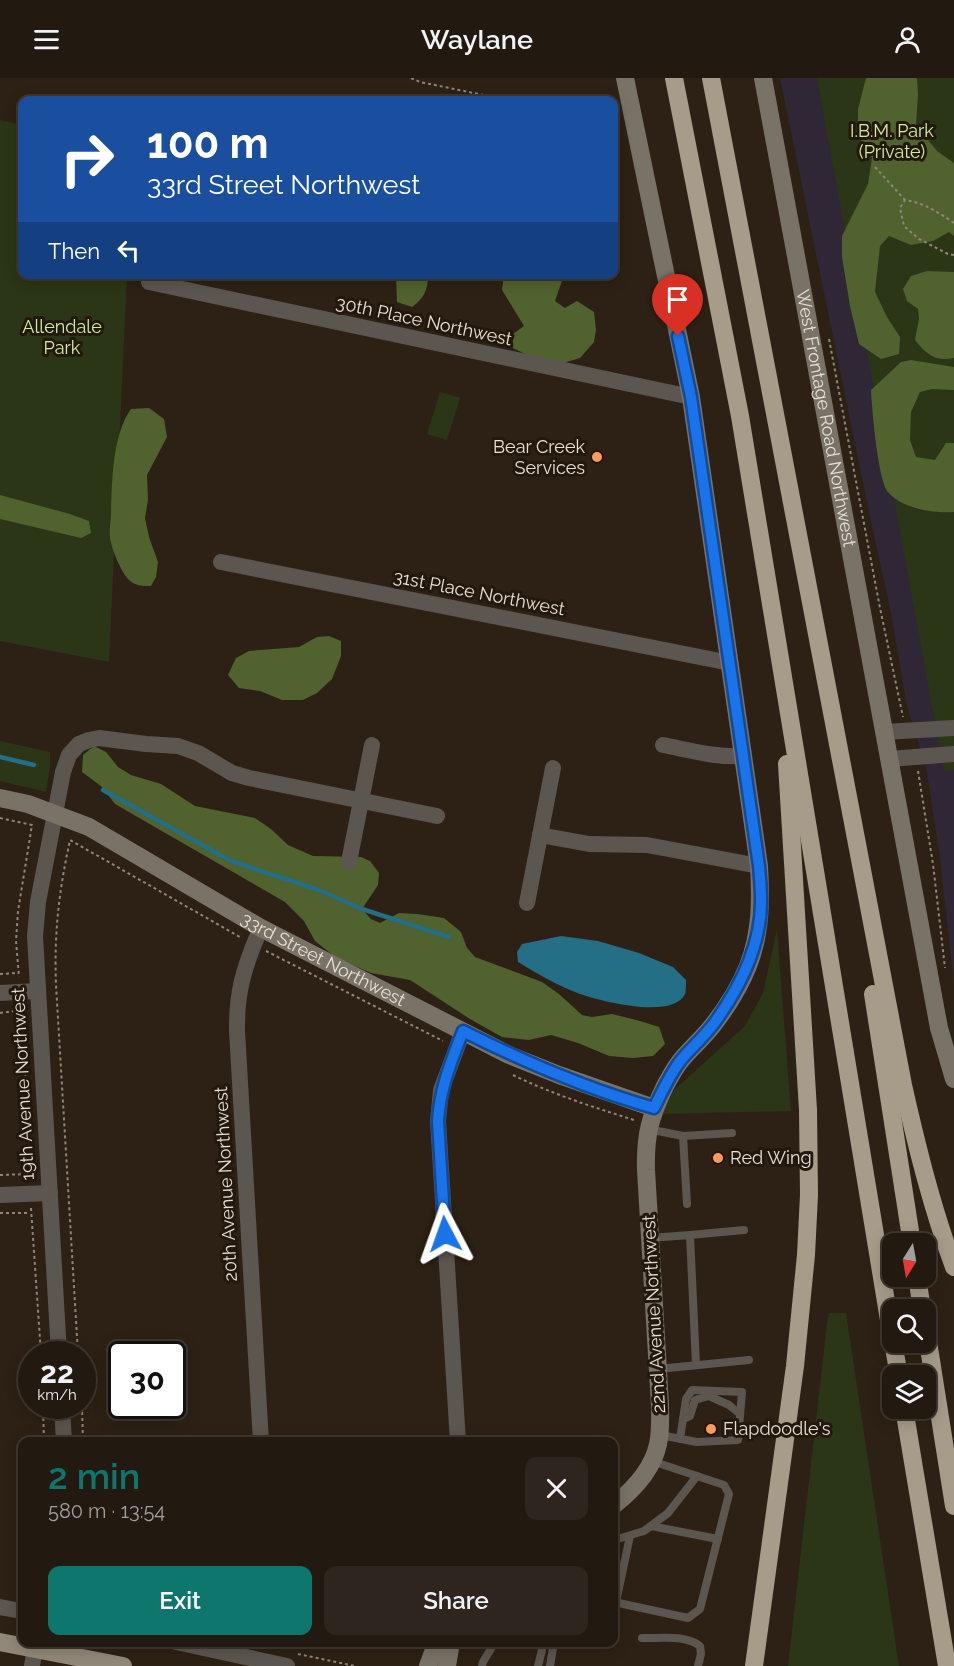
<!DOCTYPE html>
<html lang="en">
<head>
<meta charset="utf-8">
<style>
  :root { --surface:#221910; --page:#2e261e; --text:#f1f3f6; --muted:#a2a09f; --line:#3f3830; --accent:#0f766e }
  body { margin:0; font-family:Raleway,sans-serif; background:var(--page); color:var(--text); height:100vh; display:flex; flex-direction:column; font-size:22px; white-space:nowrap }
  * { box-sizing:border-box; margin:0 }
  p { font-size:20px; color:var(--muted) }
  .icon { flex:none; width:33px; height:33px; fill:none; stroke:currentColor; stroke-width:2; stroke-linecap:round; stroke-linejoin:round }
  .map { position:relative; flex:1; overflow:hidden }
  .side { position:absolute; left:18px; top:1359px; width:600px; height:210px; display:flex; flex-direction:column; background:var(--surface); border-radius:12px; box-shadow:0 3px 15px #0003,0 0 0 2px var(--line) }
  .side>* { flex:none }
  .hud { position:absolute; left:18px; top:18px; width:600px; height:183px; border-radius:12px; box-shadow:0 3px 15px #0003,0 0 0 2px var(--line); background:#1a4fa0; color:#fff; overflow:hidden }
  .needle { width:39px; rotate:191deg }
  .controls { position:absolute; left:882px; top:1155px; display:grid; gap:12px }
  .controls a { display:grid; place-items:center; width:54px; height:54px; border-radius:12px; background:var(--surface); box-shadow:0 3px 15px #0003,0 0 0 2px var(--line); font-size:30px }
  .speed { position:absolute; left:18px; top:1263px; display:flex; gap:12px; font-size:30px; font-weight:700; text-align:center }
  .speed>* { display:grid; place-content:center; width:78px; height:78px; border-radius:50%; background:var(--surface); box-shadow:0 3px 15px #0003,0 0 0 2px var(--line); line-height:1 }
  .speed small { font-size:15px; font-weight:400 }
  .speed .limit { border:3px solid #111; border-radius:9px; background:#fff; color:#111 }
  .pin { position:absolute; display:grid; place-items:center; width:51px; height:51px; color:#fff; margin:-62px -26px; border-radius:50% 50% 50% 0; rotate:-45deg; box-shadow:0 0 6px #0007 }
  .pin .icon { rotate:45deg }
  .me { position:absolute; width:66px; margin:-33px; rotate:356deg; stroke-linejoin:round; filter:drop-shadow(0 0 4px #0008) }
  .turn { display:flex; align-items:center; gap:21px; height:126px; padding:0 30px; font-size:27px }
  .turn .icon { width:78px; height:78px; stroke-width:2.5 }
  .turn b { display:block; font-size:42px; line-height:51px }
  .then { display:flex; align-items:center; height:57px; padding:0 30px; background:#0003; gap:12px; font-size:22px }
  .round { display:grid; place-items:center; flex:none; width:63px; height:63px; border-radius:12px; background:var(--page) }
  .headline { display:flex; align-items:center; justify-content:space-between; height:102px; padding:0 30px }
  h1 { font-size:36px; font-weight:600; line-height:45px; color:var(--accent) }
  .button { display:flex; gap:12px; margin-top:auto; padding:12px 30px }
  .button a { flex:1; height:69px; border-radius:12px; background:var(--accent); color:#fff; font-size:24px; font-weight:600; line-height:69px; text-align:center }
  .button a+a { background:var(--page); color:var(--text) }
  header { display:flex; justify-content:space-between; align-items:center; height:78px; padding:0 30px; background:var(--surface); font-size:27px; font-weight:600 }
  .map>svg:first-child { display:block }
  .industrial { fill:#302736 }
  .green { fill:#2a3615 }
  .forest { fill:#50622e }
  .water { fill:#246e86 }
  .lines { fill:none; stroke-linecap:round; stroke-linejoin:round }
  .stream { stroke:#246e86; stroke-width:4.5 }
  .path { stroke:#8f857b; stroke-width:2; stroke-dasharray:3 3; stroke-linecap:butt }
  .lane { stroke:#5b564f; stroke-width:8 }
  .street { stroke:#5b564f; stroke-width:16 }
  .secondary { stroke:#797267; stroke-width:18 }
  .primary { stroke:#918879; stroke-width:18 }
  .highway { stroke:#a79c8a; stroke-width:18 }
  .route-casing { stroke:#114b97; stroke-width:15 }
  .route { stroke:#1a73e8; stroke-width:10 }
  .poi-dot { fill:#ff9b5a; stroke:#23180c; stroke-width:2 }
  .labels { text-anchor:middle; stroke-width:6; stroke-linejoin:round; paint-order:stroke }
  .park-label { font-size:18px; fill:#cfee9c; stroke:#23180c }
  .street-label { font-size:18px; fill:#e7dfd7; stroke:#23180c }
  .poi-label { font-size:18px; fill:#e7dfd7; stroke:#23180c; text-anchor:start }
</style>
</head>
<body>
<header><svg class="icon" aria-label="menu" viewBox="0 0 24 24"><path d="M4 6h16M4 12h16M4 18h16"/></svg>Waylane<svg class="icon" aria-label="person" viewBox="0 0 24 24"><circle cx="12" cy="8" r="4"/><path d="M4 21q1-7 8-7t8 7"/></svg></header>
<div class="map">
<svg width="954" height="1588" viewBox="0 0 954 1588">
  <rect width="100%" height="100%" fill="#2d2115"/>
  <polygon class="industrial" points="780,0 954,0 954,906 940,779 926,689 907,628 891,535 869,434"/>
  <g class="green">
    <polygon points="817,0 954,0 954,692 944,693"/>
    <polygon points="0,42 22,47 22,196 127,197 109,584 0,563"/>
    <polygon points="440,314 460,320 447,362 427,356"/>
    <polygon points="0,663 50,674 50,688 46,714 0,703"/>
    <polygon points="777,851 791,1033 661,1036 674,1012 745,948 763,915"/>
    <polygon points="829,1235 846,1235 899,1588 788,1588 827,1245"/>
  </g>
  <g class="forest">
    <polygon points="866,0 917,0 918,16 916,47 937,73 954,85 954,158 949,154 933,163 911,167 889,158 880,168 875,214 887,239 900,259 899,276 881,281 859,266 850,228 842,179 842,158 868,106 872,80 858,57 858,31"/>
    <path d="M927,193L954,194V280C935,284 926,276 915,262L919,241L918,231L907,223L903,211L911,198Z"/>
    <path d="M396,197H428C428,212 424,220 412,229L397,224Z"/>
    <polygon points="504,197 564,197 555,223 565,230 577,223 594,234 596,252 594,264 580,280 563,285 531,279 513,270 513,256 524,248 502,212"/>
    <path d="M911,282L954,289V312L932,311L920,314L911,334L910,362L916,379L935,382L946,365H954V434C934,436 901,430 888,414C878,402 872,331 871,312L901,284Z"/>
    <path d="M149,330L164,341L167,359L147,397L148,422L145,440L149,459L158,484L156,499L151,508C143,508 135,508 129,502C121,494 111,470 110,459C109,452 111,443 111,436C112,405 112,357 131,331Z"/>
    <polygon points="0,417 70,436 89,443 91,455 81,460 0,441"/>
    <polygon points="329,558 341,563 341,578 332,601 317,615 303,622 282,622 260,613 239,610 228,597 236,580 249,573 299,569 317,559"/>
    <polygon points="94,668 106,674 118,689 131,697 161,706 195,728 255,740 271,751 288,767 313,778 361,779 370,783 379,795 378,807 362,831 371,841 380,845 399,835 417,836 444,840 461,854 467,870 475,879 542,904 559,916 582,937 592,939 612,936 640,943 659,949 665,966 653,978 633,980 609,978 578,965 551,957 529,962 502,959 470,941 410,902 371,895 335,879 315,863 304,843 285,824 115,726 101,708 82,694 83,677"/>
  </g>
  <path class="water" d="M561,858L598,863L639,875L673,889L686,902C686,906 686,912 685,916C673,942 600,923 580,916C558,908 538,896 518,884L517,874L522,866Z"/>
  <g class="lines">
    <g class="stream">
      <polyline points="0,679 34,687"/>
      <polyline points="103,712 231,783 319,812 362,831 449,859"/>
    </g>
    <g class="path">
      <polyline points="411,0 420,4 508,22"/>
      <polyline points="875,89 905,122"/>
      <path d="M954,145C938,134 924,125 905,122L900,130L904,148L919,161L948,176L954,177"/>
      <polyline points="829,261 880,530 903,639"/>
      <polyline points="918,693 933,786 945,890"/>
      <polyline points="0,740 32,747 18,833 16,863 19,899"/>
      <polyline points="266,873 443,963"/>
      <polyline points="0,896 18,895"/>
      <polyline points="0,935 23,932"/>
      <polyline points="23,947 30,1100"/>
      <path d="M513,997C552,1016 593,1029 634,1042"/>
      <polyline points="0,1097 30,1096"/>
      <polyline points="31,1130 41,1276"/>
      <polyline points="0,1135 30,1135"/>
      <path d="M78,1276L56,907C54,854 59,813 70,762L240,859"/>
      <polyline points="43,1328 44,1364"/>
      <polyline points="82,1328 83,1364"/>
      <polyline points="298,1576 355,1588"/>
    </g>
    <g class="lane">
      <polyline points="648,1051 683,1058 732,1055"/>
      <polyline points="683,1058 687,1126"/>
      <polyline points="690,1157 744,1152"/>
      <polyline points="650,1160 690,1157 696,1287"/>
      <polyline points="658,1291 749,1282"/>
      <polyline points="683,1341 690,1338 695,1322 709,1318 729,1327 740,1336"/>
      <polyline points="660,1357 697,1364 738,1362 742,1314 692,1312 686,1321 680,1361"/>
      <polyline points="651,1448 718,1461"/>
      <polyline points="614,1462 644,1453 668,1435 697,1398"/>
      <polyline points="614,1524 688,1540 700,1531 729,1416 724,1407 652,1383"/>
      <polyline points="616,1524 630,1458"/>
      <path d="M642,1560C660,1561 685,1556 700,1568L701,1576L698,1588"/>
      <polyline points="482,1588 483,1584 495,1564"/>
      <polyline points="538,1588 544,1564"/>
      <polyline points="550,1588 554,1564"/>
    </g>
    <g class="street">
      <polyline points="149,204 691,319"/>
      <polyline points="221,484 730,585"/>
      <polyline points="884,654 954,650"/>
      <path d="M663,667C689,672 717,680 743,678"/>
      <polyline points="889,681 954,676"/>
      <polyline points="540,757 589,766 647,767 759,788"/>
      <polyline points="349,784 372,667"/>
      <polyline points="527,825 553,690"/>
      <polyline points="0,915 37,913"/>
      <polyline points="0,1117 50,1115"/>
      <polyline points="59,1276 35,858 38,824 63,694 69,677 79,666 89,662 99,660 146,666 178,668 198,675 232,695 249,700 437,738"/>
      <polyline points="62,1328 64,1364"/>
      <path d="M261,1364L237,953C237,942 237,930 239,919C242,895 251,872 261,850"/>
      <polyline points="458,1364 438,1043 441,1012 463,953"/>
      <polyline points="0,1529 22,1533"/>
      <polyline points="176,1564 287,1588"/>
      <polyline points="32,1588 36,1564"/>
    </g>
    <g class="secondary">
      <path id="s1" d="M763,0L939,950L954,1001"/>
      <path id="s2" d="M0,720L28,726L89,749L261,850L509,977L559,997L654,1030"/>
      <path d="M614,1427C633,1412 653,1391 658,1366C661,1353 660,1340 660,1327L646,1092C645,1057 650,1039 665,1008C670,999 675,989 682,981C692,969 704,959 713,947C727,929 740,908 748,888C761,855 761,822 759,788L691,319L625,0"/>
      <polyline points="428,1588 437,1564"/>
      <polyline points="447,1588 451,1564"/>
    </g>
    <polyline class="primary" points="0,1564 123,1588"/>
    <g class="highway">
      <polyline points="674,0 740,338 892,1260"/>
      <path d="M711,0L903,1007C917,1069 932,1130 954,1189"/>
      <polyline points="873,916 912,1166"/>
      <polyline points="917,1198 922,1232"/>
      <polyline points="926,1251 954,1428"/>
      <polyline points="893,1264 899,1298"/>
      <polyline points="904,1330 947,1588"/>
      <polyline points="754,1588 795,1288 806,1177 809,1117 808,1032 787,686"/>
    </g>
  </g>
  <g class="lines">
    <g class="route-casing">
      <path id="route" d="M445,1156L438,1043C440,1010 451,984 463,953C524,984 588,1011 654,1030C662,1014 670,996 681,982C692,969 705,958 715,944C741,908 762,866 761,820C761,810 760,799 759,788L691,319L678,258"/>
    </g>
    <use href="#route" class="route"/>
  </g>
  <g class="poi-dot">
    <circle cx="597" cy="379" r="6"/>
    <circle cx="718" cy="1080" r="6"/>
    <circle cx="711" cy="1351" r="6"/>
  </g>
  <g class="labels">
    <g class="park-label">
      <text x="892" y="59">I.B.M. Park<tspan x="892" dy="21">(Private)</tspan></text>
      <text x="62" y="255">Allendale<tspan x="62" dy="21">Park</tspan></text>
    </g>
    <g class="street-label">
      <text transform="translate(424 243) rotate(12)" y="6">30th Place Northwest</text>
      <text dy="6" stroke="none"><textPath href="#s1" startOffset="346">West Frontage Road Northwest</textPath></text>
      <text transform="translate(479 515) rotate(11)" y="6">31st Place Northwest</text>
      <text dy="6" stroke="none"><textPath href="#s2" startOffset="363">33rd Street Northwest</textPath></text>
      <text transform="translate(23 1006) rotate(-93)" y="6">19th Avenue Northwest</text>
      <text transform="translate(226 1106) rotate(-93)" y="6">20th Avenue Northwest</text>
      <text transform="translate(654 1236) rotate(-93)" y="6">22nd Avenue Northwest</text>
    </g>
    <g class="poi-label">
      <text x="585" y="375" text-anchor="end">Bear Creek<tspan x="585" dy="21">Services</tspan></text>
      <text x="730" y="1086">Red Wing</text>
      <text x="723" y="1357">Flapdoodle's</text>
    </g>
  </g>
</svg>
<div class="controls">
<a><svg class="needle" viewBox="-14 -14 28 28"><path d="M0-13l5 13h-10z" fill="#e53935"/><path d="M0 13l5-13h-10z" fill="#a2a09f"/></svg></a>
<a><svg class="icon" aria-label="search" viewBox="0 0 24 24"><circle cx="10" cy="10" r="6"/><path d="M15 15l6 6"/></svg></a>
<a><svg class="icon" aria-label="layers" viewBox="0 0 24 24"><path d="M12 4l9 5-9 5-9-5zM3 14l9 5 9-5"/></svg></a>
</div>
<div class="speed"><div>22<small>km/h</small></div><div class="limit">30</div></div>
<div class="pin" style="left:678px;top:258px;background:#d93025"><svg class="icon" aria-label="arrive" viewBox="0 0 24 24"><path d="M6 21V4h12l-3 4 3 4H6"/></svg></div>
<svg class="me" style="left:445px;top:1156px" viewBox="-20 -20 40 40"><path d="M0-17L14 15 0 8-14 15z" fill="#1a73e8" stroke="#fff" stroke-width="4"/></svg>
<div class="hud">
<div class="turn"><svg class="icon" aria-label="right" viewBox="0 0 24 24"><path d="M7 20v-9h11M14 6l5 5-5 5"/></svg><div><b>100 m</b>33rd Street Northwest</div></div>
<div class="then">Then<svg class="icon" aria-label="left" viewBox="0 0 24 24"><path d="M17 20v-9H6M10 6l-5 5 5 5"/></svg></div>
</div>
<section class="side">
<div class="headline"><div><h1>2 min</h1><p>580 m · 13:54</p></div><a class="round"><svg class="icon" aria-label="close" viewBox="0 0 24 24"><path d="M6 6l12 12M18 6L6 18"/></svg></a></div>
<div class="button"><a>Exit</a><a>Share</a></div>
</section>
</div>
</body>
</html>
